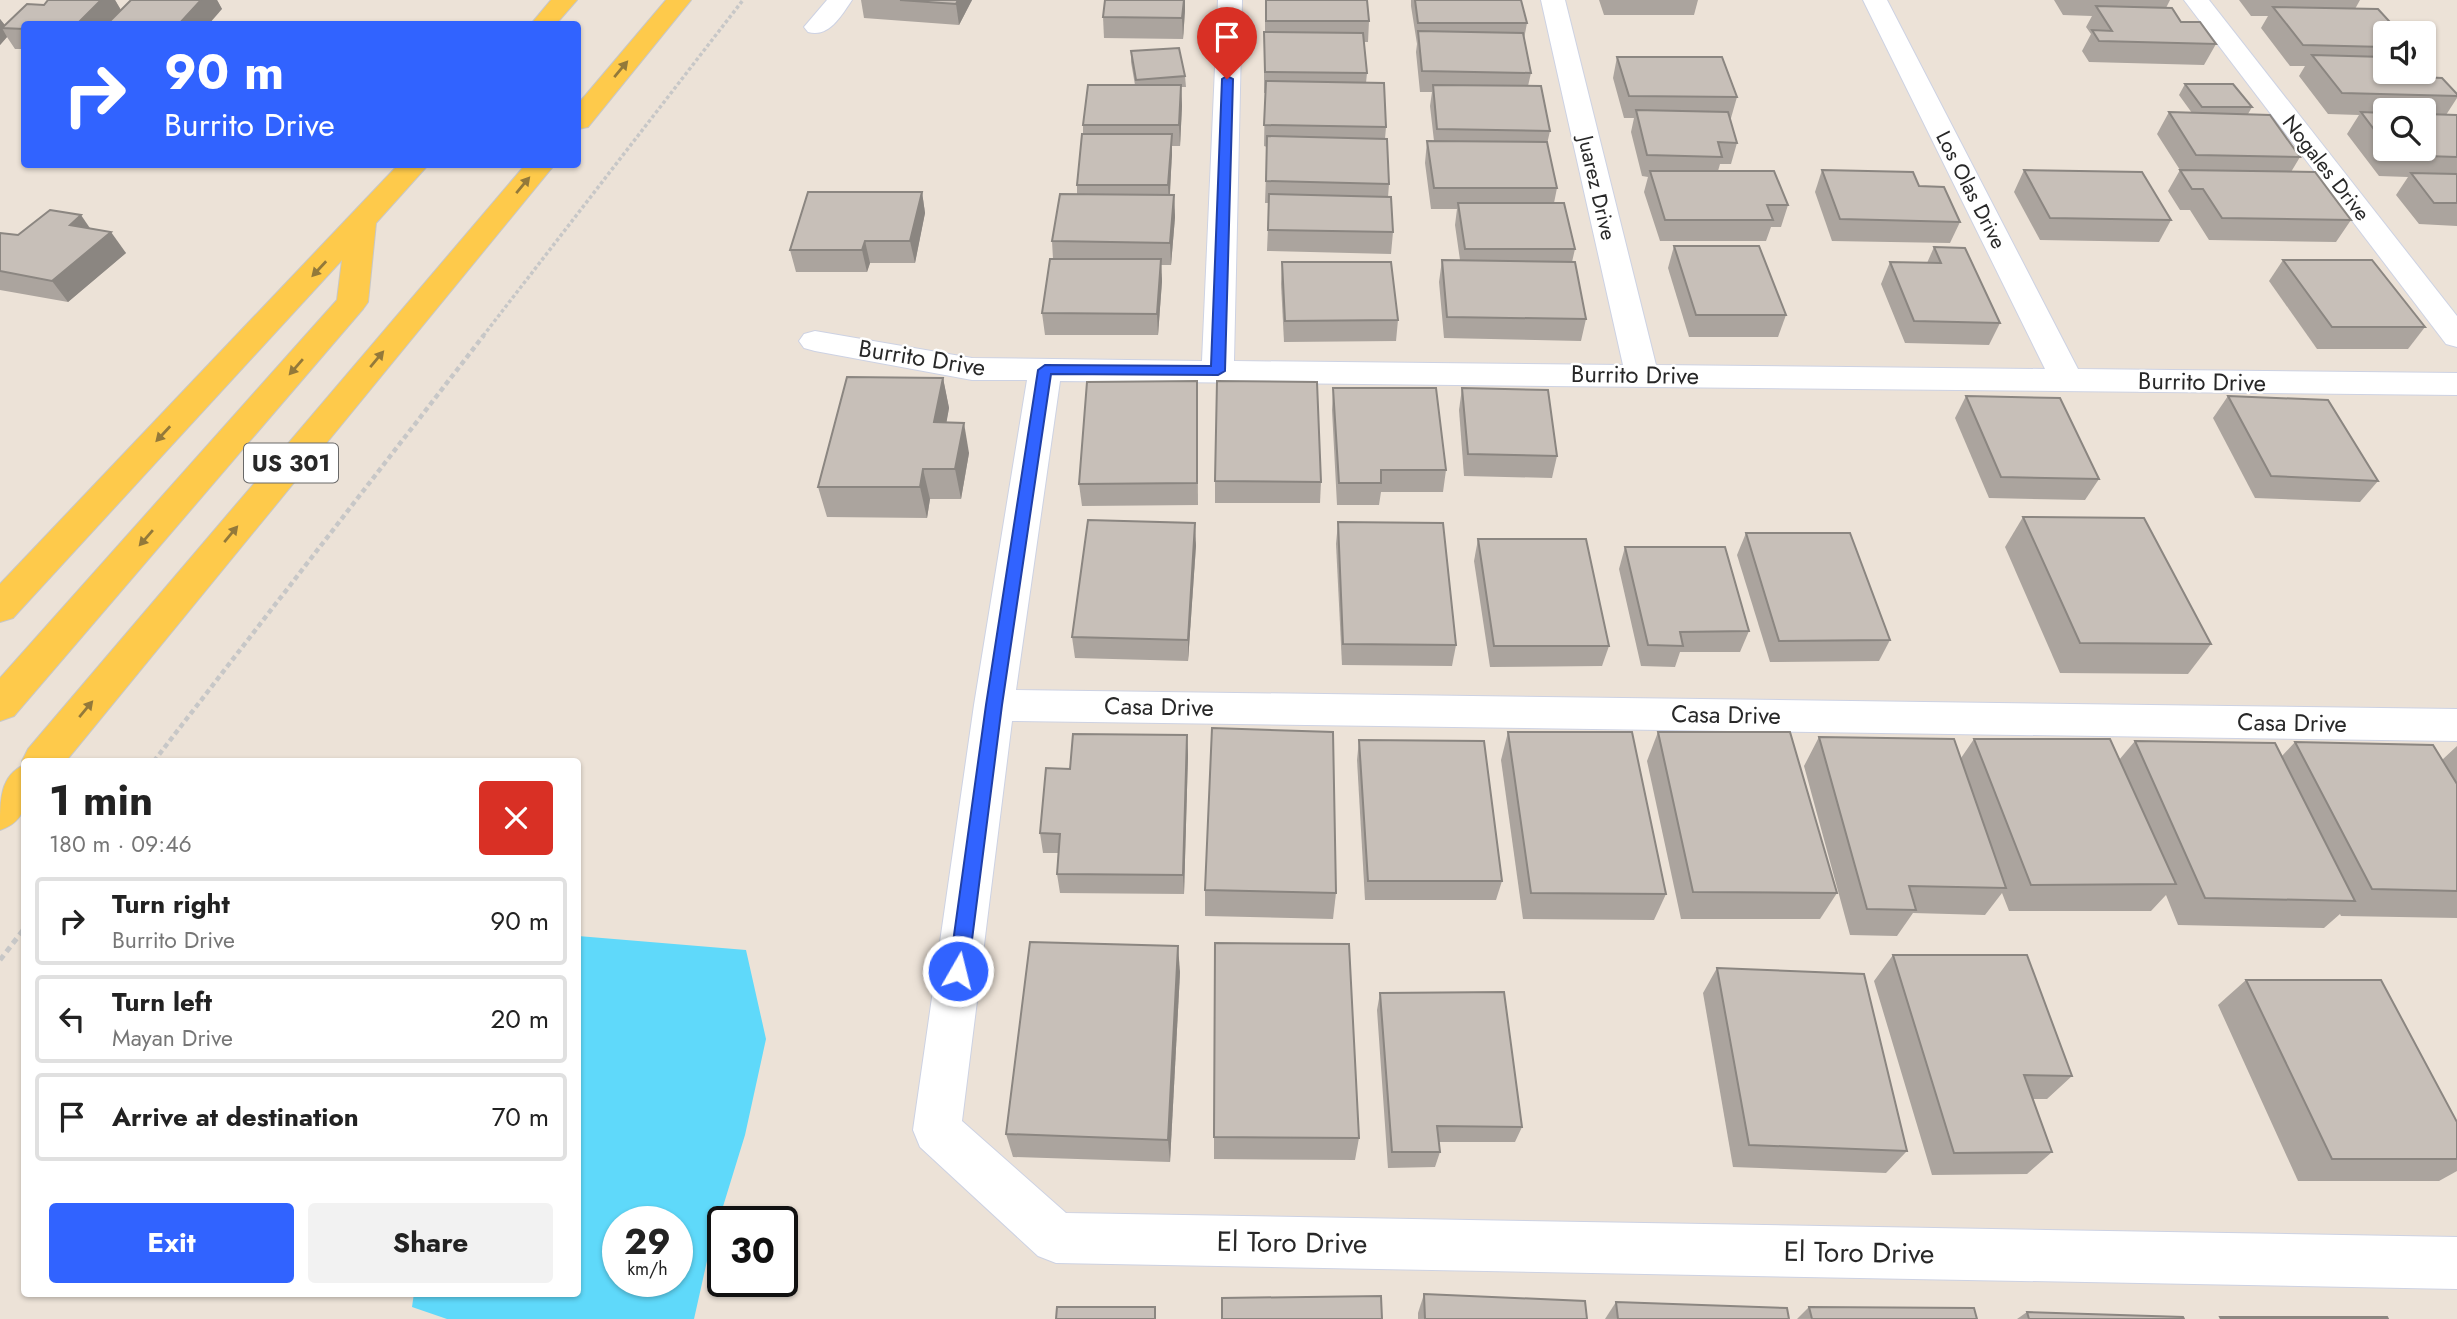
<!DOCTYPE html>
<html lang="en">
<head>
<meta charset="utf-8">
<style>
  :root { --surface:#fff; --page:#f2f2f2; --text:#222; --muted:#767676; --line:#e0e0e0; --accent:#3163ff }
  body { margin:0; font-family:Jost,sans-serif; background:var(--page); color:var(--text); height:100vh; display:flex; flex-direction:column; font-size:26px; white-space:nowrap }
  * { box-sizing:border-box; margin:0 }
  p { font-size:23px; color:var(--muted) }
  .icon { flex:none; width:38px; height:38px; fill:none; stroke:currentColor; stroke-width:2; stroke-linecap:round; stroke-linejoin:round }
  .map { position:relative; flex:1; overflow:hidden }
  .side { position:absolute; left:21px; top:758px; width:560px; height:539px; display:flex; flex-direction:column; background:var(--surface); border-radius:7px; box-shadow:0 2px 5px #0004 }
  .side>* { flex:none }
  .banner { position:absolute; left:21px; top:21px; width:560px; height:147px; border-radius:7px; box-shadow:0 2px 5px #0004; background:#3163ff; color:#fff; overflow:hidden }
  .controls { position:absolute; left:2373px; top:21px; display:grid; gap:14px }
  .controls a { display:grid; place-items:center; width:63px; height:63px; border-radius:7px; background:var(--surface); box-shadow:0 2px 5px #0004; font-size:35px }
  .speed { position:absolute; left:602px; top:1206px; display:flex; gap:14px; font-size:35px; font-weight:700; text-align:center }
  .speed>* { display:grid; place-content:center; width:91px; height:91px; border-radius:50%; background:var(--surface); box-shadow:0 2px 5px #0004; line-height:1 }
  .speed small { font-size:18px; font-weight:400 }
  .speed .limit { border:4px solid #111; border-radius:10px; background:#fff; color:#111 }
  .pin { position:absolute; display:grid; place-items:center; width:60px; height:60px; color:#fff; margin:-72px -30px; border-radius:50% 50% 50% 0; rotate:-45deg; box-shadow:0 0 7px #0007 }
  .pin .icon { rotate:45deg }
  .me { position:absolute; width:77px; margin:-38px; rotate:8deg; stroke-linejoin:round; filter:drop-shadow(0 0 5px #0008) }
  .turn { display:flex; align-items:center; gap:24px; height:147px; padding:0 28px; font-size:32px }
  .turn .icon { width:91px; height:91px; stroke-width:2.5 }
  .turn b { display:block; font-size:49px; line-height:60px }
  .round { display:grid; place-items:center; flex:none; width:74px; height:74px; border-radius:7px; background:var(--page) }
  .headline { display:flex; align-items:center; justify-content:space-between; height:119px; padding:0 28px }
  h1 { font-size:42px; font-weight:700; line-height:52px }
  .cta { display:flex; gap:14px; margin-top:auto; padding:14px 28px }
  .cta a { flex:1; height:80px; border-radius:7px; background:var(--accent); color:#fff; font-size:28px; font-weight:700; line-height:80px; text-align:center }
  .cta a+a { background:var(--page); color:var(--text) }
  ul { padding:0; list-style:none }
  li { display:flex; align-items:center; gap:21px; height:88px; margin:0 14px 10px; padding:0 14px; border:4px solid var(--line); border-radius:7px }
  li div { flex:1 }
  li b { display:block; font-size:26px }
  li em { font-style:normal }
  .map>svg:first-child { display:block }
  .water { fill:#5fd9fa; fill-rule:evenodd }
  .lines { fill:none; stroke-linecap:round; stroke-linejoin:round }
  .minor-casing { stroke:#cdd2e3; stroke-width:2 }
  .major-casing { stroke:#c7c7c7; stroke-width:2 }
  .path-far2 { stroke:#c7c7c7; stroke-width:3.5; stroke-dasharray:3.5 2.5; stroke-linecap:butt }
  .path-far1 { stroke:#c7c7c7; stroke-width:4.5; stroke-dasharray:5 3.5; stroke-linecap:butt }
  .path { stroke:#c7c7c7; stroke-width:5; stroke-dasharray:6 4.5; stroke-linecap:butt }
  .minor { fill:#fff; fill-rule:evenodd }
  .major { fill:#feca4b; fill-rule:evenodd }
  .wall { fill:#aba49e; fill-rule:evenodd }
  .shaded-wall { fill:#8b8681 }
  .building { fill:#c7bfb8; stroke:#8b8681; stroke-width:2 }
  .oneway { fill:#93793a }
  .route { fill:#3163ff; stroke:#2040a6; stroke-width:2 }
  .labels { text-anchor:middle; stroke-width:5; stroke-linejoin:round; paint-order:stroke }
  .far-street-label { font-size:21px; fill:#282828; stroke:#fff }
  .shield { fill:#fff; stroke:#686868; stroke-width:2 }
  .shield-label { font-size:23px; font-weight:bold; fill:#282828 }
  .street-label { font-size:24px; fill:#282828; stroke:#fff }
  .near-street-label { font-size:28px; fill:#282828; stroke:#fff }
</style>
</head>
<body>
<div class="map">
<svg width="2457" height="1319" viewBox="0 0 2457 1319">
  <rect width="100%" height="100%" fill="#ece2d7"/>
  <path class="water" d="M578,936L746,950L766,1039L745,1135L709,1252L694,1319H447L412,1307L414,1293H578ZM618,1222H677V1281H618Z"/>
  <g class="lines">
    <g class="minor-casing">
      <g id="minor">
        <path d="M827,0H852C841,16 829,38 808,32L804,27Z"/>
        <polygon points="1218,0 1242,0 1234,361 1623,365 1541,0 1565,0 1656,365 2045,369 1863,0 1887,0 2078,369 2457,373 2457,395 1060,381 1016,690 2457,709 2457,741 1012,721 962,1121 1066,1213 2457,1237 2457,1289 1056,1263 1038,1256 920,1147 913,1130 974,705 1027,380 972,380 815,351 804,348 799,341 804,334 815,331 972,358 1202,361"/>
        <polygon points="2184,0 2209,0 2457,316 2457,347 2446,344"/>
      </g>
    </g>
    <g class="major-casing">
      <g id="major">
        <polygon points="551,0 577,0 556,24 531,24"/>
        <polygon points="666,0 691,0 588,127 578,129 578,104"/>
        <polygon points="399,164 429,164 376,223 368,302 363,309 14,716 0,721 0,678 337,300 342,260 13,618 0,622 0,584"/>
        <path d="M526,164H555L66,761H24C24,792 34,818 0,830C0,800 0,776 24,765L22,761L28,749Z"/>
      </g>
    </g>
    <polyline class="path-far2" points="483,336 743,0"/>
    <polyline class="path-far1" points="154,761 484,335"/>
    <polyline class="path" points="0,960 24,929"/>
    <use href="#minor" class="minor"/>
    <use href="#major" class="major"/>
  </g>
  <g class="wall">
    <polygon points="115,0 121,10 131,0 217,0 222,9 24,24 24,49 15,49 7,37 0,45 0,19 5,25 44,5"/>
    <polygon points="861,0 972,0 959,25 864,18"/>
    <polygon points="1265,0 1367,0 1369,21 1368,42 1364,42 1367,73 1366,83 1386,127 1385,139 1389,184 1388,197 1393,232 1391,254 1267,251 1269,203 1265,203 1267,147 1264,146 1265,93 1264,93 1264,32 1265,32"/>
    <polygon points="1411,0 1521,0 1527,23 1524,39 1531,73 1528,86 1550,131 1547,144 1557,188 1554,203 1575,249 1572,262 1586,319 1581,341 1444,338 1439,282 1442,260 1460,260 1455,225 1457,209 1431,209 1425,163 1427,141 1434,141 1430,106 1432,92 1420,92 1416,52 1417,44 1411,6"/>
    <polygon points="1599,0 1698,0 1694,15 1604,15"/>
    <polygon points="2054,0 2170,0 2166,8 2181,22 2216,44 2204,65 2089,62 2082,51 2091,34 2086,27 2092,16 2063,15"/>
    <path d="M2239,0H2360L2355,9L2385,33V72L2421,77L2457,94V98L2446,115H2457V226L2419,224L2396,195L2408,177L2379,176L2347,134L2359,115L2328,114L2299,76L2305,66H2290L2261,28L2268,16H2251ZM2385,110H2424V149H2385Z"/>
    <polygon points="1185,10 1183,39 1104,38 1103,17"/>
    <polygon points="1131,51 1185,76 1186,87 1181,87 1182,106 1180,146 1172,146 1170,195 1174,195 1175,217 1171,265 1161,265 1162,281 1158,335 1045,335 1042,313 1053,259 1052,241 1077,194 1077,185 1083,134 1083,125 1135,85 1131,62"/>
    <polygon points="1617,57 1737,97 1731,118 1730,118 1737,143 1731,164 1720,164 1718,171 1788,205 1781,227 1771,227 1766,241 1660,241 1644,192 1648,177 1642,176 1631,132 1634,118 1624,118 1613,78"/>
    <polygon points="2185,84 2252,107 2248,114 2300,157 2291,172 2351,220 2336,242 2209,240 2190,210 2180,210 2168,191 2180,170 2157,134 2169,112 2192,113 2179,95"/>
    <polygon points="1822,170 1919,186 1960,222 1950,243 1832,241 1815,192"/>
    <polygon points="2024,170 2171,220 2159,242 2040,240 2014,192"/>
    <polygon points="922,192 925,213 915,263 870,263 867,272 796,272 790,250"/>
    <polygon points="90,228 126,253 68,302 0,290 0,233 18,235"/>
    <polygon points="1674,246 1786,315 1778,337 1689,337 1668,268"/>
    <polygon points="1934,247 2000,323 1989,345 1905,343 1881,284 1890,262 1927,263"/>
    <polygon points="2283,260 2425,327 2408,349 2317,349 2269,281"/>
    <polygon points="1282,262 1398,320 1396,341 1284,342 1281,284"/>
    <polygon points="943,378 949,408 946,423 969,453 961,499 930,499 927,518 827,517 818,487"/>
    <polygon points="1197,381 1198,505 1082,506 1079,484"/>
    <polygon points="1333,388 1446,470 1443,492 1381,492 1379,505 1337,505 1332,410"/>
    <polygon points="1462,388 1557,456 1552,478 1464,476 1459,410"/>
    <polygon points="1966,396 2099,479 2085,500 1989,498 1955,418"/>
    <polygon points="2228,396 2378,481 2360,502 2255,498 2213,418"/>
    <polygon points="1215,481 1321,482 1320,503 1215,503"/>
    <polygon points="2023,517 2211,644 2188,674 2060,673 2005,547"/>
    <polygon points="1338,522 1456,645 1452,666 1342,665 1336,544"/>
    <polygon points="1746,533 1890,640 1879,661 1770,662 1737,555"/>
    <polygon points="1478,539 1609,646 1602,666 1490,667 1474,561"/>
    <polygon points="1196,545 1188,661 1075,658 1072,637"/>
    <polygon points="1625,547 1749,631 1740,652 1680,652 1675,667 1641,666 1619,569"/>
    <polygon points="1508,732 1666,894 1654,920 1523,919 1501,760"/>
    <polygon points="1658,732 1837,893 1820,919 1681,919 1647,761"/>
    <polygon points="1187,735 1188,755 1184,894 1060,893 1057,874 1058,853 1043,853 1040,833 1070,769"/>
    <polygon points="1819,737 1961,758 1974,739 2119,760 2135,741 2281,757 2295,742 2442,760 2457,746 2457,918 2341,916 2340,914 2324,928 2178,925 2166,895 2151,911 2009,911 2002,893 1985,915 1913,913 1897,936 1850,935 1804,766"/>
    <polygon points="1359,740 1502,881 1496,900 1365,900 1357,760"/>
    <polygon points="1205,890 1336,893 1333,919 1205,916"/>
    <polygon points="1893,955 2072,1076 2047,1099 2032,1099 2052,1152 2027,1174 1932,1175 1874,981"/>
    <polygon points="1717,968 1907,1151 1886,1173 1733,1167 1703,993"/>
    <polygon points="1180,972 1170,1162 1013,1157 1006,1134"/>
    <polygon points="2246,980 2457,1122 2457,1171 2439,1181 2298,1181 2218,1005"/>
    <polygon points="1380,993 1522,1127 1515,1142 1439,1142 1440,1152 1435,1167 1388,1168 1377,1010"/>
    <polygon points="1214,1137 1359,1138 1355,1160 1214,1159"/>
    <polygon points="1424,1294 1587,1319 1418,1319 1418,1313"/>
    <polygon points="1616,1302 1789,1319 1605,1319"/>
    <polygon points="1809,1307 1977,1319 1797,1319"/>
    <polygon points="2027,1312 2184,1319 2017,1319"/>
  </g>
  <g class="shaded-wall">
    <polygon points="101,0 115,0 122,12 110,24 77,24"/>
    <polygon points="201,0 217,0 222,9 209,24 179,24"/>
    <polygon points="958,0 972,0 959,25 956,4"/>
    <polygon points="1184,0 1185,0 1185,10 1183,39 1182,18"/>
    <polygon points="0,19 7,28 2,28 7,37 0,45"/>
    <polygon points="1181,85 1182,106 1180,146 1179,125"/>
    <polygon points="1172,134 1172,155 1169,207 1168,185"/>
    <polygon points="922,192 925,213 915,263 910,241"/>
    <polygon points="1174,195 1175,217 1171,265 1170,243"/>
    <polygon points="81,215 96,237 70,225"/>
    <polygon points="111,232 126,253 68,302 52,281"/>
    <polygon points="865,241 870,263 867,272 862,250"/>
    <polygon points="1161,259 1162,281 1158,335 1157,314"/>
    <polygon points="943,378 949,408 941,453 934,422"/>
    <polygon points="964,423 969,453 961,499 955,469"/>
    <polygon points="923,469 930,499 927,518 920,487"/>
    <polygon points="1195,523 1196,545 1188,661 1188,640"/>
    <polygon points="1187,735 1188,755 1184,894 1183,875"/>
    <polygon points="1178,946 1180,972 1170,1162 1168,1140"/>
  </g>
  <g class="building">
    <polygon points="48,0 101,0 77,24 24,24 24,29 2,28 27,4 44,5"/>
    <polygon points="131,0 201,0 179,24 107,24"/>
    <polygon points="900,0 958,0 956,4"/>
    <polygon points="1105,0 1184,0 1182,18 1103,17"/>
    <polygon points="1266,0 1367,0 1369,21 1266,21"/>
    <polygon points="1415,0 1521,0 1527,23 1418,23"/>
    <polygon points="2096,6 2172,8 2181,22 2200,22 2216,44 2099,41 2092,30 2112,31"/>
    <polygon points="2273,7 2378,9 2400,33 2385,33 2385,47 2303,45"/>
    <polygon points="1418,31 1523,33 1531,73 1422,71"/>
    <polygon points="1264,32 1363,33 1367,73 1265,72"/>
    <polygon points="1179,48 1185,76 1136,80 1131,51"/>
    <polygon points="2312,55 2385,57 2385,72 2416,72 2421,77 2442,78 2457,94 2457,96 2342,93"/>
    <polygon points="1617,57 1722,57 1737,97 1629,96"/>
    <polygon points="1266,81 1384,83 1386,127 1264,125"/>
    <polygon points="2185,84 2233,84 2252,107 2202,107"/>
    <polygon points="1088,85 1181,85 1179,125 1083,125"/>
    <polygon points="1433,85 1541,86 1550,131 1437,129"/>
    <polygon points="1636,110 1728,112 1737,143 1718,142 1722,157 1647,155"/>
    <polygon points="2169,112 2270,115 2300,157 2196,155"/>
    <polygon points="2361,112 2385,113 2385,144"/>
    <polygon points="2424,114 2457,115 2457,157 2394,155 2389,149 2424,149"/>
    <polygon points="1082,134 1172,134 1168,185 1077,185"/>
    <polygon points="1267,136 1387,139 1389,184 1266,181"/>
    <polygon points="1427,141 1547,142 1557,188 1434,188"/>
    <polygon points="1822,170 1913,172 1919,186 1944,187 1960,222 1840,219"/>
    <polygon points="2024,170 2142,172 2171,220 2050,218"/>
    <polygon points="2180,170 2315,172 2351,220 2222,218 2203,189 2192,189"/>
    <polygon points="1650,171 1774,171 1788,205 1767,205 1773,220 1665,220"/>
    <polygon points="2411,173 2457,174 2457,203 2434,203"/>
    <polygon points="808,192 922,192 910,241 865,241 862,250 790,250"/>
    <polygon points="1060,194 1174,195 1170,243 1052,241"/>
    <polygon points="1269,194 1391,197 1393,232 1268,230"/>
    <polygon points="1458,203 1564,203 1575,249 1465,249"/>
    <polygon points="50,210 81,215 70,225 111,232 52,281 0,271 0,233 18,235"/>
    <polygon points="1674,246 1759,246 1786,315 1696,315"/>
    <polygon points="1934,247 1965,248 2000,323 1914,321 1890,262 1941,263"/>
    <polygon points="1050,259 1161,259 1157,314 1042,313"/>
    <polygon points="1442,260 1575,262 1586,319 1447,317"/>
    <polygon points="2283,260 2372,260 2425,327 2332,327"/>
    <polygon points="1282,262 1391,262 1398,320 1285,321"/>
    <polygon points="847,377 943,378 934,422 964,423 955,469 923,469 920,487 818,487"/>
    <polygon points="1197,381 1197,483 1079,484 1087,382"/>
    <polygon points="1217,381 1317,382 1321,482 1215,481"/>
    <polygon points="1333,388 1436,388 1446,470 1381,470 1381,483 1339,483"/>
    <polygon points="1462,388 1548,390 1557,456 1468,454"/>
    <polygon points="1966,396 2060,398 2099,479 2001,477"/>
    <polygon points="2228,396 2328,400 2378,481 2271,476"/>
    <polygon points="2023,517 2144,518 2211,644 2080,643"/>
    <polygon points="1088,520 1195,523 1188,640 1072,637"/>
    <polygon points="1338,522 1443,523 1456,645 1343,644"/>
    <polygon points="1746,533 1850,533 1890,640 1779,641"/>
    <polygon points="1478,539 1586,539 1609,646 1494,646"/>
    <polygon points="1625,547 1725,547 1749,631 1680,632 1683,646 1648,645"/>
    <polygon points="1212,728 1333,732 1336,893 1205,890"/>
    <polygon points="1508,732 1632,732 1666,894 1531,893"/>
    <polygon points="1658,732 1790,732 1837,893 1693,892"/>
    <polygon points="1073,734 1187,735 1183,875 1057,874 1060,834 1040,833 1046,768 1070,769"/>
    <polygon points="1819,737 1954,739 2006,888 1909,886 1916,910 1867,909"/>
    <polygon points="1974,739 2110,739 2176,884 2031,885"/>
    <polygon points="1359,740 1484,741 1502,881 1368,881"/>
    <polygon points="2135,741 2275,743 2355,901 2205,898"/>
    <polygon points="2295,742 2433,745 2457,784 2457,891 2372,889"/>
    <polygon points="1030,942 1178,946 1168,1140 1006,1134"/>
    <polygon points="1215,943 1349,944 1359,1138 1214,1137"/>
    <polygon points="1893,955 2027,955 2072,1076 2024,1075 2052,1152 1954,1153"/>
    <polygon points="1717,968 1864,974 1907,1151 1749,1145"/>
    <polygon points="2246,980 2381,980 2457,1122 2457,1159 2332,1159"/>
    <polygon points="1504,992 1522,1127 1437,1126 1440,1152 1392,1152 1380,993"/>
    <polygon points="1424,1294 1585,1301 1587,1319 1425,1319"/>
    <polygon points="1381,1296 1382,1319 1222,1319 1222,1298"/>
    <polygon points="1616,1302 1787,1308 1789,1319 1618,1319"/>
    <polygon points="1057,1307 1155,1307 1155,1319 1056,1319"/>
    <polygon points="1809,1307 1974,1308 1977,1319 1812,1319"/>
    <polygon points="2027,1312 2183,1317 2184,1319 2029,1319"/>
    <polygon points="2220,1317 2387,1317 2388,1319 2221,1319"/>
  </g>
  <defs><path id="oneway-solid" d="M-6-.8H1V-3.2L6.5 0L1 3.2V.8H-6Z" transform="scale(1.75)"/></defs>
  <g class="oneway">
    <use href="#oneway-solid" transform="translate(621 69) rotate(-50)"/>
    <use href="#oneway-solid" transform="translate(523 185) rotate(-50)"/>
    <use href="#oneway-solid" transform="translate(319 269) rotate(133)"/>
    <use href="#oneway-solid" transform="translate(377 359) rotate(-50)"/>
    <use href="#oneway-solid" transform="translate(296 367) rotate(131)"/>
    <use href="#oneway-solid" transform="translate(163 434) rotate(133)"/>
    <use href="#oneway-solid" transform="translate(231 534) rotate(-50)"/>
    <use href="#oneway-solid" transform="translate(146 538) rotate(131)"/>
    <use href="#oneway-solid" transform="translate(86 709) rotate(-50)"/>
  </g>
  <polygon class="route" points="1227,76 1233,79 1225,371 1218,375 1051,374 1002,705 968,971 965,977 958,979 952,977 949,971 986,705 1038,370 1045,365 1211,366 1222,79"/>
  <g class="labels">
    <g class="far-street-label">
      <text transform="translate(2326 168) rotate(52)" y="7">Nogales Drive</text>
      <text transform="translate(1597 188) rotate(77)" y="7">Juarez Drive</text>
      <text transform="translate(1971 190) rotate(63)" y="7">Los Olas Drive</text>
    </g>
    <rect class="shield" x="244" y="443.5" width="94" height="39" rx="5"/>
    <g class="shield-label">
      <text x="291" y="471">US 301</text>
    </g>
    <g class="street-label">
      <text transform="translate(922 358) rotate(9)" y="8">Burrito Drive</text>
      <text transform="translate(1635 375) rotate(1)" y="8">Burrito Drive</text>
      <text transform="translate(2202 382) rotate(1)" y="8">Burrito Drive</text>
      <text transform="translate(1159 707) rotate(1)" y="8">Casa Drive</text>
      <text transform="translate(1726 715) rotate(1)" y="8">Casa Drive</text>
      <text transform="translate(2292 723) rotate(1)" y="8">Casa Drive</text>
    </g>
    <g class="near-street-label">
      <text transform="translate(1292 1242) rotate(1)" y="10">El Toro Drive</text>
      <text transform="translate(1859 1252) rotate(1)" y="10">El Toro Drive</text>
    </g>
  </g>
</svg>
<div class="controls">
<a><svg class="icon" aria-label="sound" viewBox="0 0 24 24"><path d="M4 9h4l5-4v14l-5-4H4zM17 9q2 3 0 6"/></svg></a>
<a><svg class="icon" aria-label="search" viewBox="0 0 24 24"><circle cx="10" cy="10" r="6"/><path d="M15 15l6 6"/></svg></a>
</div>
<div class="speed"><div>29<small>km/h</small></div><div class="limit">30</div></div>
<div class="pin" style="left:1227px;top:79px;background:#d93025"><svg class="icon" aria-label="arrive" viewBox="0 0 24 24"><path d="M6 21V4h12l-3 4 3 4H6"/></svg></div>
<svg class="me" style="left:958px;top:971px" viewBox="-20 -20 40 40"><circle r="17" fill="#3163ff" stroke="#fff" stroke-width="3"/><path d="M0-11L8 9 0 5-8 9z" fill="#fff"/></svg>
<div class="banner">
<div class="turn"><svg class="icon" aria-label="right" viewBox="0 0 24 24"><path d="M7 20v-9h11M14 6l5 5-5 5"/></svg><div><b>90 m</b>Burrito Drive</div></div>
</div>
<section class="side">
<div class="headline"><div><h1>1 min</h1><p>180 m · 09:46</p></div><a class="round" style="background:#d93025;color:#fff"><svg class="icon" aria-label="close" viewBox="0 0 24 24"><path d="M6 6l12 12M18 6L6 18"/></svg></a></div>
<ul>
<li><svg class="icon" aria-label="right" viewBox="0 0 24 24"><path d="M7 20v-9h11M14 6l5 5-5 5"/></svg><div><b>Turn right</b><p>Burrito Drive</p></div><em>90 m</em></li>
<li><svg class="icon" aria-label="left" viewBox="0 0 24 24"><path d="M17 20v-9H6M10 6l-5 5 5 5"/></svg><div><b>Turn left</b><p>Mayan Drive</p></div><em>20 m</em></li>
<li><svg class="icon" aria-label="arrive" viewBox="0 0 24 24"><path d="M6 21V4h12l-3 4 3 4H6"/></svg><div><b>Arrive at destination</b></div><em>70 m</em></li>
</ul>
<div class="cta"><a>Exit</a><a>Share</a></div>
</section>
</div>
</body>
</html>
